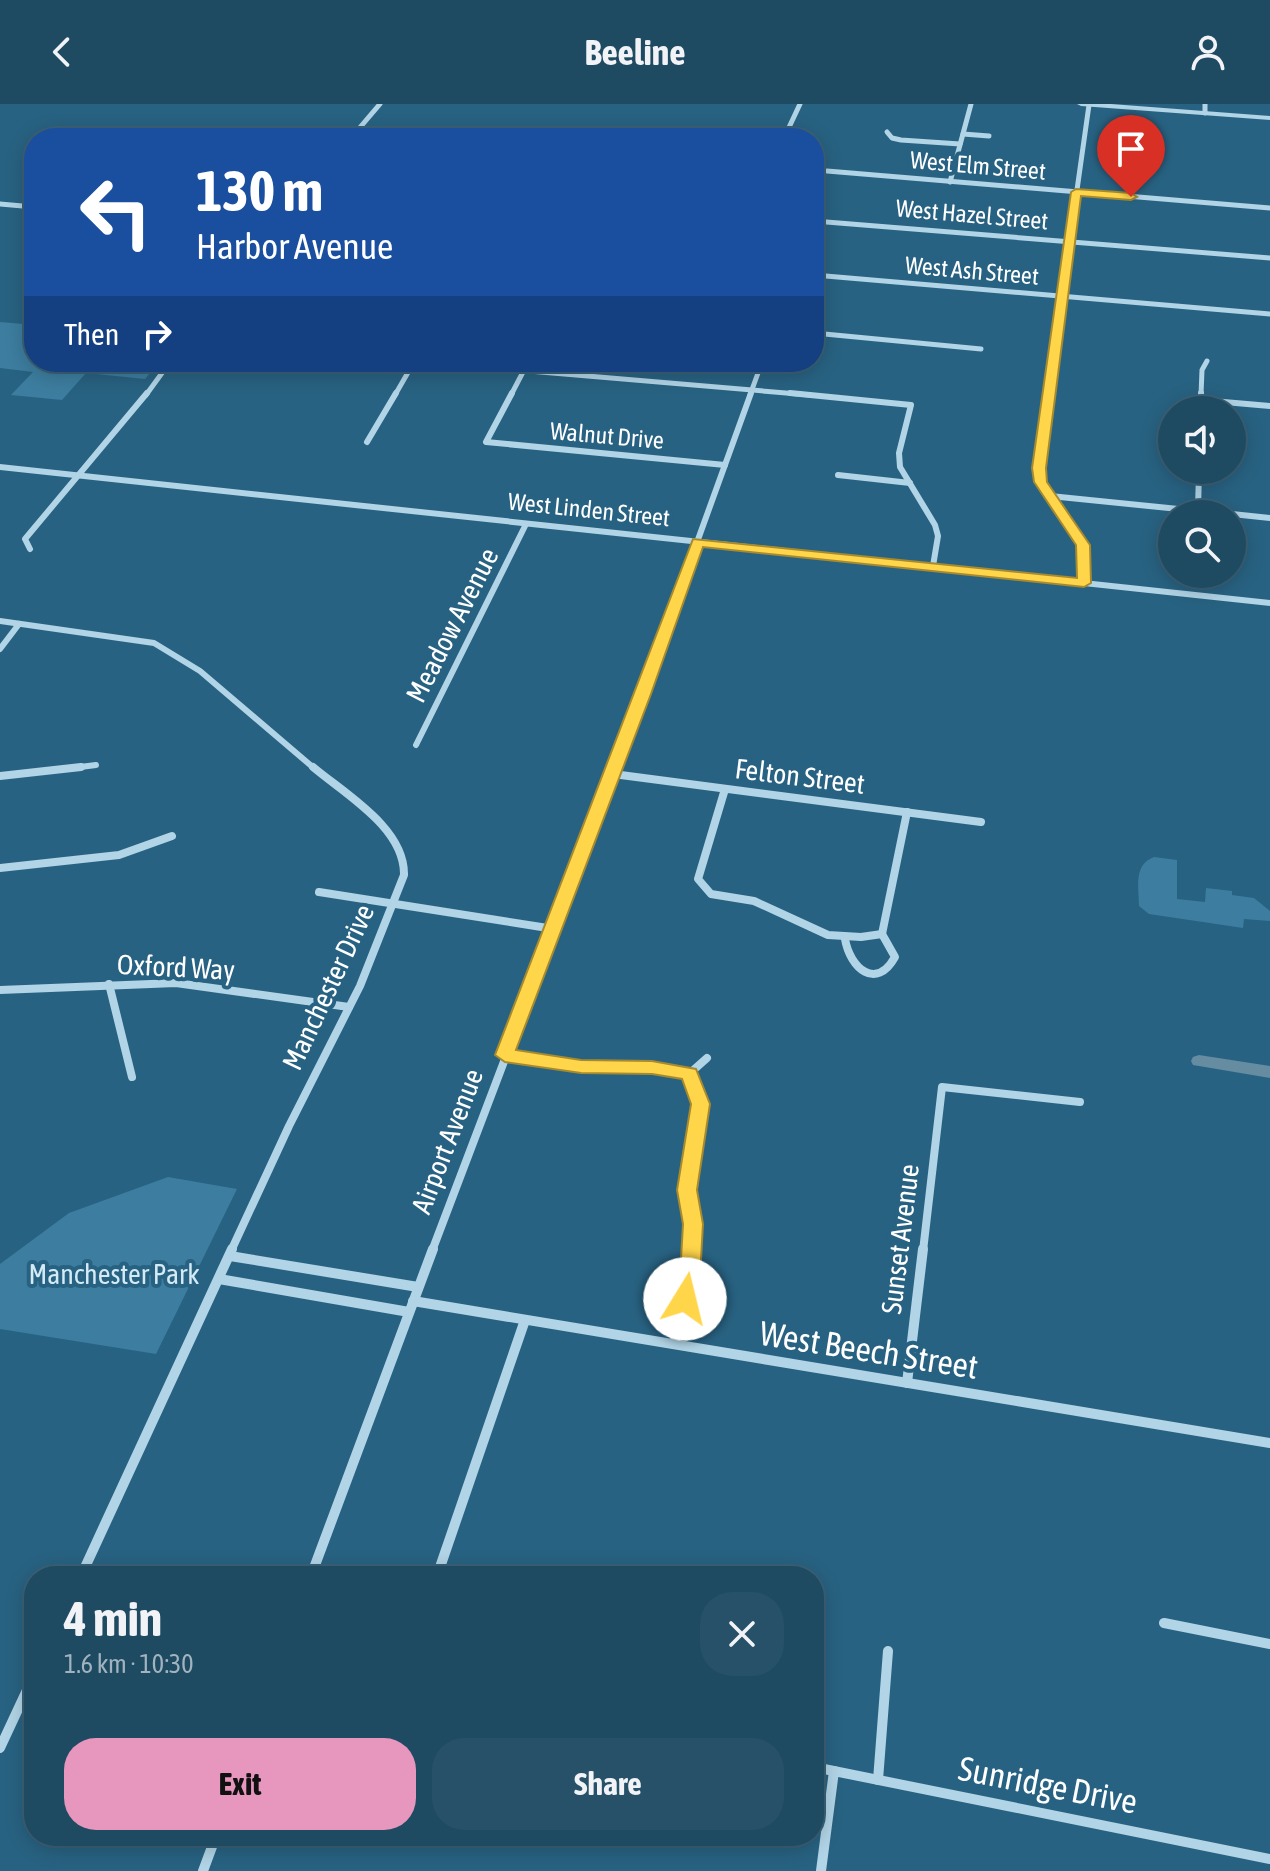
<!DOCTYPE html>
<html lang="en">
<head>
<meta charset="utf-8">
<style>
  :root { --surface:#1e4a62; --page:#265168; --text:#f1f3f6; --muted:#a1b3be; --line:#3c6277; --accent:#e797bd }
  body { margin:0; font-family:"Asap Condensed",sans-serif; background:var(--page); color:var(--text); height:100vh; display:flex; flex-direction:column; font-size:30px; white-space:nowrap }
  * { box-sizing:border-box; margin:0 }
  p { font-size:26px; color:var(--muted) }
  .icon { flex:none; width:44px; height:44px; fill:none; stroke:currentColor; stroke-width:2; stroke-linecap:round; stroke-linejoin:round }
  .map { position:relative; flex:1; overflow:hidden }
  .drawer { position:absolute; left:24px; top:1462px; width:800px; height:280px; display:flex; flex-direction:column; background:var(--surface); border-radius:32px; box-shadow:0 4px 20px #0003,0 0 0 2px var(--line) }
  .drawer>* { flex:none }
  .top-card { position:absolute; left:24px; top:24px; width:800px; height:244px; border-radius:32px; box-shadow:0 4px 20px #0003,0 0 0 2px var(--line); background:#1a4fa0; color:#fff; overflow:hidden }
  .tools { position:absolute; left:1158px; top:292px; display:grid; gap:16px }
  .tools a { display:grid; place-items:center; width:88px; height:88px; border-radius:50%; background:var(--surface); box-shadow:0 4px 20px #0003,0 0 0 2px var(--line); font-size:40px }
  .pin { position:absolute; display:grid; place-items:center; width:68px; height:68px; color:#fff; margin:-82px -34px; border-radius:50% 50% 50% 0; rotate:-45deg; box-shadow:0 0 8px #0007 }
  .pin .icon { rotate:45deg }
  .me { position:absolute; width:88px; margin:-44px; rotate:9deg; stroke-linejoin:round; filter:drop-shadow(0 0 6px #0008) }
  .turn { display:flex; align-items:center; gap:28px; height:168px; padding:0 40px; font-size:36px }
  .turn .icon { width:104px; height:104px; stroke-width:2.5 }
  .turn b { display:block; font-size:56px; line-height:68px }
  .then { display:flex; align-items:center; height:76px; padding:0 40px; background:#0003; gap:16px; font-size:30px }
  .round { display:grid; place-items:center; flex:none; width:84px; height:84px; border-radius:32px; background:var(--page) }
  .head { display:flex; align-items:center; justify-content:space-between; height:136px; padding:0 40px }
  h1 { font-size:48px; font-weight:700; line-height:60px }
  .button { display:flex; gap:16px; margin-top:auto; padding:16px 40px }
  .button a { flex:1; height:92px; border-radius:32px; background:var(--accent); color:#111; font-size:32px; font-weight:700; line-height:92px; text-align:center }
  .button a+a { background:var(--page); color:var(--text) }
  header { display:flex; justify-content:space-between; align-items:center; height:104px; padding:0 40px; background:var(--surface); font-size:36px; font-weight:700 }
  .map>svg:first-child { display:block }
  .green { fill:#3d7d9f }
  .lines { fill:none; stroke-linecap:round; stroke-linejoin:round }
  .canal { fill:#668ca2; fill-rule:evenodd }
  .minor-far3 { stroke:#b1d4e6; stroke-width:5 }
  .minor-far2 { stroke:#b1d4e6; stroke-width:6 }
  .minor-far1 { stroke:#b1d4e6; stroke-width:8 }
  .minor { stroke:#b1d4e6; stroke-width:10 }
  .tertiary { fill:#b1d4e6; fill-rule:evenodd }
  .route { fill:#ffd54a; stroke:#a68a30; stroke-width:2 }
  .labels { text-anchor:middle; stroke-width:8; stroke-linejoin:round; paint-order:stroke }
  .far-street-label { font-size:24px; fill:#fff; stroke:#286282 }
  .street-label { font-size:28px; fill:#fff; stroke:#286282 }
  .park-label { font-size:28px; fill:#d4eaf5; stroke:#286282 }
  .near-street-label { font-size:34px; fill:#fff; stroke:#286282 }
</style>
</head>
<body>
<header><svg class="icon" aria-label="back" viewBox="0 0 24 24"><path d="M15 5l-7 7 7 7"/></svg>Beeline<svg class="icon" aria-label="person" viewBox="0 0 24 24"><circle cx="12" cy="8" r="4"/><path d="M4 21q1-7 8-7t8 7"/></svg></header>
<div class="map">
<svg width="1270" height="1767" viewBox="0 0 1270 1767">
  <rect width="100%" height="100%" fill="#286282"/>
  <g class="green">
    <polygon points="0,218 34,221 34,258 159,258 145,275 86,269 62,296 11,291 33,268 0,264"/>
    <path d="M1154,753L1177,756V795L1205,798L1206,784L1232,787V791L1254,794L1270,807V817L1244,815L1243,824L1149,810L1139,802C1139,783 1133,761 1154,753Z"/>
    <polygon points="168,1073 237,1085 156,1250 0,1225 0,1160 69,1109"/>
  </g>
  <g class="lines">
    <polygon class="canal" points="1199,951 1270,962 1270,974 1193,961 1191,957 1193,953"/>
    <g class="minor-far3">
      <polyline points="1205,0 1205,9"/>
      <polyline points="887,28 892,34 901,36 960,40"/>
      <polyline points="963,30 989,32"/>
      <polyline points="351,34 380,0"/>
      <polyline points="784,34 800,0"/>
      <polyline points="827,67 1270,104"/>
      <polyline points="950,78 971,0"/>
      <polyline points="0,100 34,103"/>
      <polyline points="814,117 1270,154"/>
      <polyline points="814,171 1270,210"/>
      <polyline points="26,191 34,192"/>
      <polyline points="814,229 981,245"/>
      <polyline points="422,258 810,291"/>
      <polyline points="146,291 170,258"/>
      <polyline points="395,291 414,258"/>
      <polyline points="511,291 523,268"/>
      <polyline points="750,291 762,258"/>
      <polyline points="1048,291 1089,1"/>
      <polyline points="1201,291 1202,266 1207,257"/>
    </g>
    <g class="minor-far2">
      <polyline points="512,289 486,338 725,361"/>
      <polyline points="790,289 911,301 899,349 900,363 935,421 938,432 933,462"/>
      <polyline points="1048,289 1039,364 1041,378 1083,441 1084,479"/>
      <polyline points="1201,296 1270,302"/>
      <polyline points="1201,306 1201,289"/>
      <polyline points="367,338 396,289"/>
      <polyline points="838,371 910,379"/>
      <polyline points="1050,392 1228,410"/>
      <polyline points="1198,407 1199,366"/>
      <polyline points="1232,410 1270,414"/>
      <polyline points="30,445 25,435 147,289"/>
      <polyline points="0,517 154,539 200,567 315,665"/>
      <polyline points="0,545 19,520"/>
      <polyline points="416,641 526,420"/>
      <polyline points="64,665 96,661"/>
      <polyline points="615,665 751,289"/>
    </g>
    <g class="minor-far1">
      <polyline points="613,670 981,718"/>
      <polyline points="0,672 81,663"/>
      <polyline points="725,685 698,775 711,790 754,797 828,831 861,833 882,830"/>
      <polyline points="0,764 119,751 172,732"/>
      <polyline points="319,788 554,825"/>
      <polyline points="882,830 907,708"/>
      <path d="M845,835C850,864 876,887 895,853L882,830"/>
      <polyline points="109,880 132,973"/>
      <polyline points="0,886 176,879 349,903"/>
      <polyline points="505,951 581,963 652,964 689,970 701,1000 687,1086 693,1120 691,1147"/>
      <polyline points="689,970 707,954"/>
      <path d="M231,1147L289,1022L360,882L404,771C405,724 345,690 313,663"/>
      <polyline points="432,1147 616,663"/>
      <polyline points="923,1147 942,983 1080,998"/>
    </g>
    <g class="minor">
      <polyline points="230,1152 418,1183"/>
      <polyline points="219,1175 409,1208"/>
      <polyline points="413,1197 1270,1339"/>
      <polyline points="674,1240 690,1173 692,1145"/>
      <polyline points="907,1279 923,1145"/>
      <polyline points="81,1472 232,1145"/>
      <polyline points="311,1472 433,1145"/>
      <polyline points="437,1472 525,1216"/>
      <polyline points="1164,1519 1270,1540"/>
      <polyline points="0,1644 34,1571"/>
      <polyline points="814,1663 1270,1755"/>
      <polyline points="878,1676 888,1547"/>
      <polyline points="203,1767 216,1732"/>
      <polyline points="821,1767 834,1667"/>
    </g>
    <g class="tertiary">
      <polygon points="1077,0 1111,0 1270,12 1270,16 1081,2"/>
      <polygon points="0,360 1270,496 1270,502 0,366"/>
    </g>
  </g>
  <polygon class="route" points="1076,85 1131,89 1137,93 1131,96 1081,92 1046,364 1047,378 1090,441 1091,479 1084,483 703,443 651,590 516,946 581,956 652,957 696,965 710,1000 697,1086 703,1120 700,1173 692,1201 685,1204 677,1201 674,1195 680,1173 683,1120 677,1086 691,1000 682,975 652,970 581,969 505,958 495,951 693,435 1077,474 1076,441 1034,378 1032,364 1071,88"/>
  <g class="labels">
    <g class="far-street-label">
      <text transform="translate(978 62) rotate(5)" y="8">West Elm Street</text>
      <text transform="translate(972 111) rotate(5)" y="8">West Hazel Street</text>
      <text transform="translate(972 167) rotate(5)" y="8">West Ash Street</text>
      <text transform="translate(607 332) rotate(5)" y="8">Walnut Drive</text>
      <text transform="translate(589 406) rotate(6)" y="8">West Linden Street</text>
    </g>
    <g class="street-label">
      <text transform="translate(452 521) rotate(-63)" y="10">Meadow Avenue</text>
      <text transform="translate(800 672) rotate(7)" y="10">Felton Street</text>
      <text transform="translate(176 863) rotate(3)" y="10">Oxford Way</text>
      <text transform="translate(328 883) rotate(-65)" y="10">Manchester Drive</text>
      <text transform="translate(447 1037) rotate(-69)" y="10">Airport Avenue</text>
      <text transform="translate(900 1135) rotate(-83)" y="10">Sunset Avenue</text>
    </g>
    <g class="park-label">
      <text x="114" y="1180">Manchester Park</text>
    </g>
    <g class="near-street-label">
      <text transform="translate(869 1246) rotate(9)" y="12">West Beech Street</text>
      <text transform="translate(1048 1681) rotate(11)" y="12">Sunridge Drive</text>
    </g>
  </g>
</svg>
<div class="tools">
<a><svg class="icon" aria-label="sound" viewBox="0 0 24 24"><path d="M4 9h4l5-4v14l-5-4H4zM17 9q2 3 0 6"/></svg></a>
<a><svg class="icon" aria-label="search" viewBox="0 0 24 24"><circle cx="10" cy="10" r="6"/><path d="M15 15l6 6"/></svg></a>
</div>
<div class="pin" style="left:1131px;top:93px;background:#d93025"><svg class="icon" aria-label="arrive" viewBox="0 0 24 24"><path d="M6 21V4h12l-3 4 3 4H6"/></svg></div>
<svg class="me" style="left:685px;top:1195px" viewBox="-20 -20 40 40"><circle r="19" fill="#fff"/><path d="M0-13L10 11 0 6-10 11z" fill="#ffd54a"/></svg>
<div class="top-card">
<div class="turn"><svg class="icon" aria-label="left" viewBox="0 0 24 24"><path d="M17 20v-9H6M10 6l-5 5 5 5"/></svg><div><b>130 m</b>Harbor Avenue</div></div>
<div class="then">Then<svg class="icon" aria-label="right" viewBox="0 0 24 24"><path d="M7 20v-9h11M14 6l5 5-5 5"/></svg></div>
</div>
<section class="drawer">
<div class="head"><div><h1>4 min</h1><p>1.6 km · 10:30</p></div><a class="round"><svg class="icon" aria-label="close" viewBox="0 0 24 24"><path d="M6 6l12 12M18 6L6 18"/></svg></a></div>
<div class="button"><a>Exit</a><a>Share</a></div>
</section>
</div>
</body>
</html>
